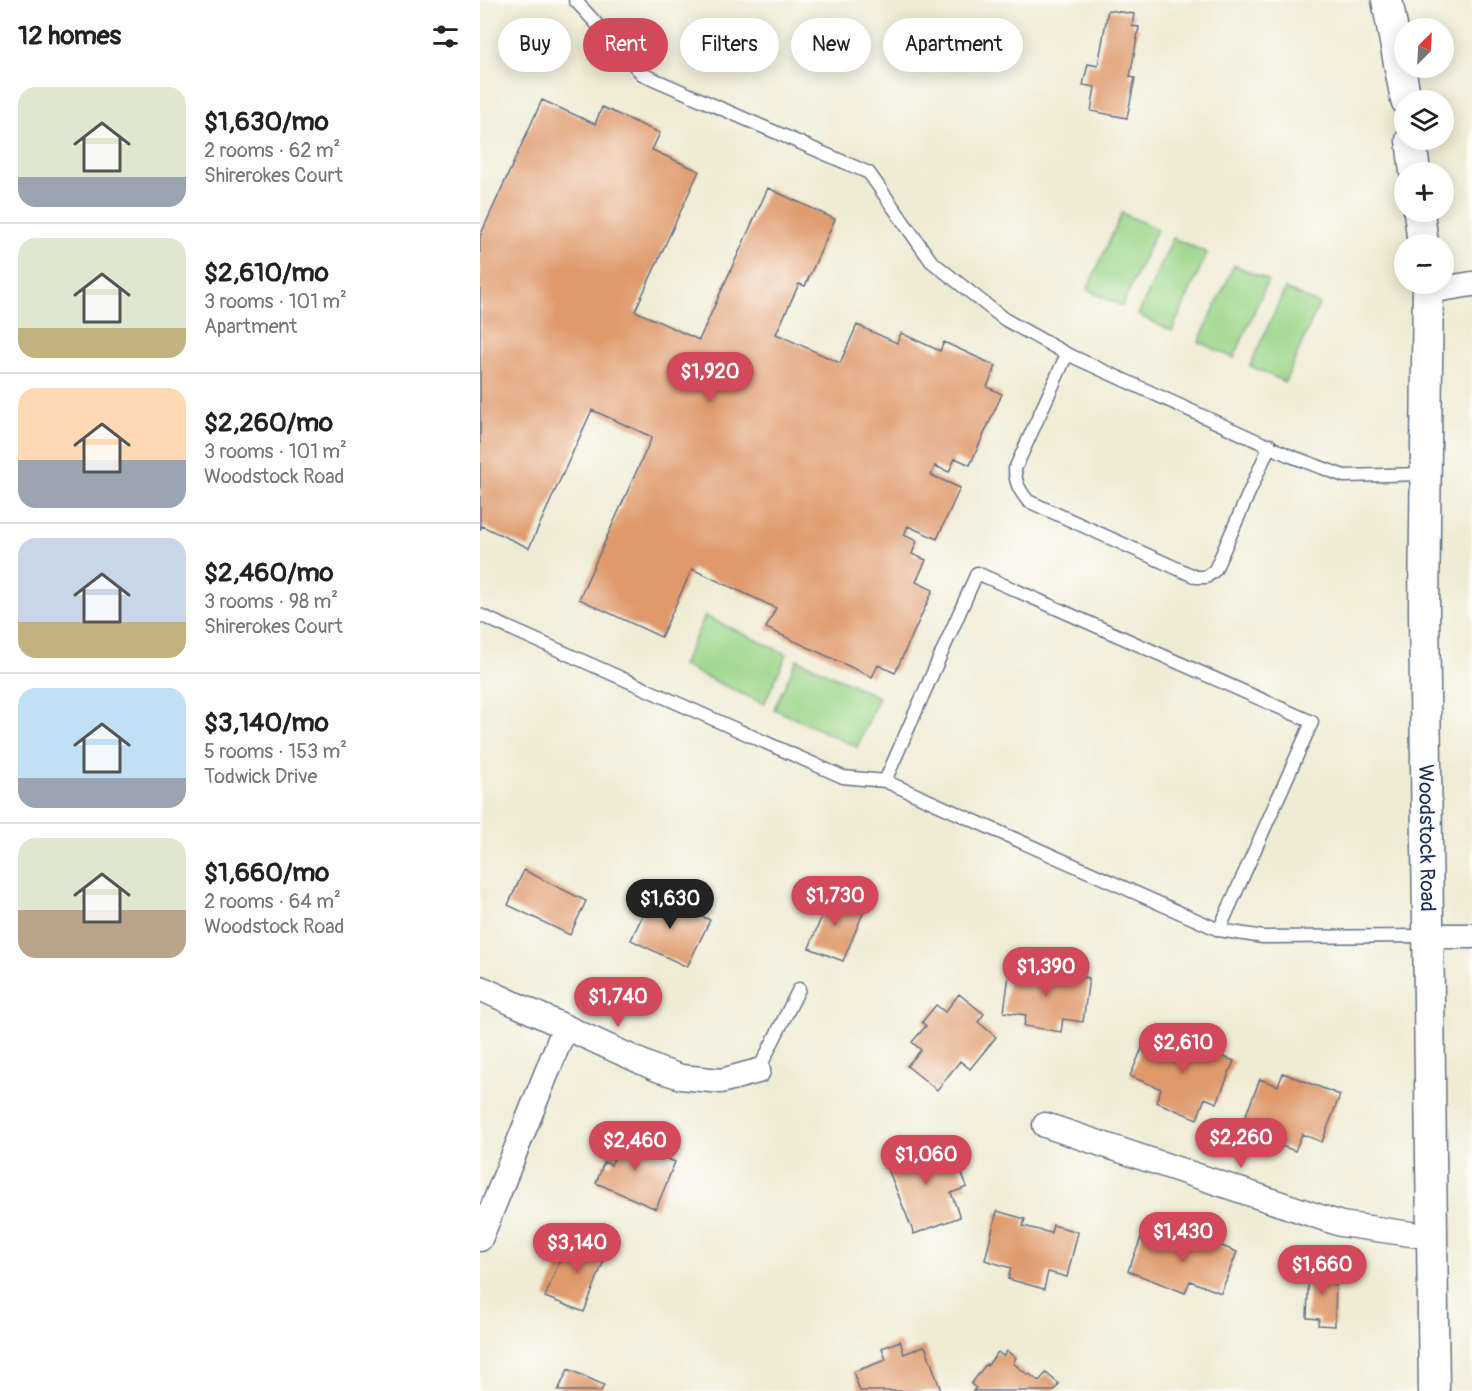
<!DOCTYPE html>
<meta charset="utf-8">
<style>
body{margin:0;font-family:Pangolin,sans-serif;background:#f2f2f2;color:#222;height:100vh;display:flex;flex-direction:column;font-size:22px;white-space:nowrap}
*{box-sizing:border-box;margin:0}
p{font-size:20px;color:#767676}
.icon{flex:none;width:33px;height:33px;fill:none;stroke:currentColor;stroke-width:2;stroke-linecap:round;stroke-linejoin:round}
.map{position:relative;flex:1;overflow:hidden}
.drawer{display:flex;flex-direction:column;background:#fff;width:480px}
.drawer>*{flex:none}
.guide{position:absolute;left:18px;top:18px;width:570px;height:54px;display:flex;gap:12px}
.needle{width:39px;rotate:24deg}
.controls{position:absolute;left:914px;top:18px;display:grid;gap:12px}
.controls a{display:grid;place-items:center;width:60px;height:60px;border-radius:50%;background:#fff;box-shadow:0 3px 15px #0003;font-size:30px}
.price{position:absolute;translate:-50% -51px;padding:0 14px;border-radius:21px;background:#d1495b;color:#fff;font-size:20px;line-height:39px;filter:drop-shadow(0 2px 3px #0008)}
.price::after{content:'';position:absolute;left:50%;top:36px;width:18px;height:14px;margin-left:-9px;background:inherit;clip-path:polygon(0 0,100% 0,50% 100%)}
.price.active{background:#222;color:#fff}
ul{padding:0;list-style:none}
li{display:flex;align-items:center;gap:18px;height:150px;padding:0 18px}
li+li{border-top:2px solid #e0e0e0}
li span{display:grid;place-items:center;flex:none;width:168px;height:120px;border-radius:18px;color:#555}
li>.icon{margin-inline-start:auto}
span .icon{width:72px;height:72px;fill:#fffc;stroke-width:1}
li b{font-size:26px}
h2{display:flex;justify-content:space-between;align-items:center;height:72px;padding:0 18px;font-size:26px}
.tag{padding:0 21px;border-radius:27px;background:#fff;box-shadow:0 3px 15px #0003;font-size:21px;line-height:54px}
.tag.active{background:#d1495b;color:#fff}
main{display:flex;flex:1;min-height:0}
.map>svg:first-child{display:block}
</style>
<main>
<section class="drawer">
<h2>12 homes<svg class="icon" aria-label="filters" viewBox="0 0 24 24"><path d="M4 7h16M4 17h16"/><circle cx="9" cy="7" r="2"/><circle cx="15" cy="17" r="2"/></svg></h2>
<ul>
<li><span style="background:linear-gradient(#dfe7d0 75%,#9aa5b1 0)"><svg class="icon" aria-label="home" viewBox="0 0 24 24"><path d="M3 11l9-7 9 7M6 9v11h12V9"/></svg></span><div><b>$1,630/mo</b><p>2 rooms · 62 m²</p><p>Shirerokes Court</p></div></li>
<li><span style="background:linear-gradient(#dfe7d0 75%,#c2b280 0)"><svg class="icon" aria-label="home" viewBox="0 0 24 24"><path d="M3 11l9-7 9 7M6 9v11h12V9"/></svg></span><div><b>$2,610/mo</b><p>3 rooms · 101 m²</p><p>Apartment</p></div></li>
<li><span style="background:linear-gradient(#ffd9b3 60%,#9aa5b1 0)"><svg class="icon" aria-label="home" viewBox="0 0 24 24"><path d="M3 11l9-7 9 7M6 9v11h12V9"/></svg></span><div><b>$2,260/mo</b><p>3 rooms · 101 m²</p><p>Woodstock Road</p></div></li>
<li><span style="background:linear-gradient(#c9d6e8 70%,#c2b280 0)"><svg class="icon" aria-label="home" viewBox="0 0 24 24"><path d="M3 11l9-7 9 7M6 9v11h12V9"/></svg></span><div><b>$2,460/mo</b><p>3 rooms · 98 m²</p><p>Shirerokes Court</p></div></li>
<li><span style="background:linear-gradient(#bfe0f5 75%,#9aa5b1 0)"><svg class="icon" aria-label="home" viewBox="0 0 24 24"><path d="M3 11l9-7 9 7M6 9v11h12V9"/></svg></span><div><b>$3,140/mo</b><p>5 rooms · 153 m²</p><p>Todwick Drive</p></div></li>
<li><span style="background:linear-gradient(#dfe7d0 60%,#b9a48a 0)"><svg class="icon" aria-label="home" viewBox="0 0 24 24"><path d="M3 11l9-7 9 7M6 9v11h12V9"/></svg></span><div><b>$1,660/mo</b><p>2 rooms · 64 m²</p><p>Woodstock Road</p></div></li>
</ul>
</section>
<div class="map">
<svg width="992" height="1391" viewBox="0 0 992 1391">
<rect width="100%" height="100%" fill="#fdfcf7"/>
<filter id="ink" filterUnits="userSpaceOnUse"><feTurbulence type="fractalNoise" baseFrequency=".0167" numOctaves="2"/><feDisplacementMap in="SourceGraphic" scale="12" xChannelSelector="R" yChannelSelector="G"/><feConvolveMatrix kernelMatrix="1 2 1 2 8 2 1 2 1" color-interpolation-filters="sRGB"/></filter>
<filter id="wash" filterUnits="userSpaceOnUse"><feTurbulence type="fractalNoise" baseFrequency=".008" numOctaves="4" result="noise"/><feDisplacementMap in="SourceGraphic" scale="24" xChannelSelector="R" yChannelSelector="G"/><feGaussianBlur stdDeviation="1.35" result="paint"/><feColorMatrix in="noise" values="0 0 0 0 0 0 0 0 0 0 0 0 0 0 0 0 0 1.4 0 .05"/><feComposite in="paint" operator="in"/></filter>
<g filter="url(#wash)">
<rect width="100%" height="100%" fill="#efecd4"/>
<path fill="#9bd689" stroke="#5b8274" stroke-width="1.5" d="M642,213L677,229L642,306L607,290Z
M693,238L727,253L692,331L658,315Z
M754,265L788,280L754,358L719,342Z
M805,289L839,304L805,382L770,366Z
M225,616L307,654L284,704L202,666Z
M317,659L399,697L377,747L294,709Z"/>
<g id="blocks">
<path fill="#df996a" d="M628,10L654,14L652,26L659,27L650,77L655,78L647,118L611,111L615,87L603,85L608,64L618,66Z
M62,100L115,124L122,107L180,133L172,150L219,171L155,311L219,340L288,188L355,219L325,286L319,284L296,334L360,363L377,325L417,343L421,333L460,351L464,342L516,366L507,387L522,394L490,465L475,458L469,472L455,466L451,475L480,488L457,539L428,526L424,535L437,541L432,554L446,560L436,582L453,590L415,673L398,665L392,677L286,628L296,608L212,569L181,637L99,599L172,437L112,410L49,548L2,526L0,530V236Z
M44,870L106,901L90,935L28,905Z
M173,893L230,920L207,967L151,940Z
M343,893L384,911L363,961L329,948L343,913L333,907Z
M530,967L609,978L603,1022L583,1019L581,1032L544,1026L546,1015L524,1012Z
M479,994L504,1014L498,1022L516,1037L490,1069L480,1061L457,1090L427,1066L441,1050L432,1042L446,1026L442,1022L456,1005L465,1012Z
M691,1036L754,1061L737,1103L725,1098L717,1119L676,1102L681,1089L650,1076L666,1039L687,1047Z
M803,1073L860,1095L842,1142L822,1134L815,1151L760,1130L780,1079L798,1086Z
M136,1133L163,1144L161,1148L195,1162L176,1209L116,1183L124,1162L131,1165L134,1159L126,1156Z
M452,1141L463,1167L477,1161L487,1187L471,1193L480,1217L434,1234L404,1159Z
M517,1211L545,1219L543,1226L571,1233L573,1225L598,1232L587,1277L568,1272L564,1289L528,1279L531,1268L505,1260Z
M663,1233L692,1245L695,1237L716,1245L719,1237L757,1252L741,1293L710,1281L705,1293L648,1271Z
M90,1235L128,1250L104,1312L65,1297Z
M829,1268L856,1270L855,1326L838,1325L839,1319L827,1318Z
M420,1341L424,1354L444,1346L446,1348L461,1391H380L373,1372L406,1360L402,1348Z
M527,1351L536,1358L533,1363L548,1375L549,1374L559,1381L566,1373L579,1384L574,1391H493L496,1388L491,1384L506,1364L507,1366L518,1352L523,1356Z
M88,1369L124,1385L121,1391H78Z"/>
</g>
</g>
<g filter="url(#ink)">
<use href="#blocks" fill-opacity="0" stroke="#657187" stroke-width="1.5"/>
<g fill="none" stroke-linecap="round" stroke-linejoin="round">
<g stroke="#657187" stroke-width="15">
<path id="service" d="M95,0L162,74L389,173L451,261L524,319L587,354L808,455L864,476L945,474
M587,354L535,469C535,483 540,491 548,501L716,577H726L735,570L790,445
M0,615L363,777L405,781
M739,930L832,722L497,573L405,781L739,930L783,937L948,936
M278,1071L319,989"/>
</g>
<g stroke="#657187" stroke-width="27">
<path id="minor" d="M949,291L992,284
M948,936H992
M0,988L177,1069L201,1077L241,1081L278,1071
M565,1125L861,1224L952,1237
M0,1239L85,1027"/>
</g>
<g stroke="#657187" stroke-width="33">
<g id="tertiary">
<path d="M907,0L926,100"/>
<path d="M931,140L935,172"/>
<path d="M939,212L943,244"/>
<path id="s1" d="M948,284L944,609L954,1391"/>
</g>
</g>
<use href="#service" stroke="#fff" stroke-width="12"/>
<use href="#minor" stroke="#fff" stroke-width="24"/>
<use href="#tertiary" stroke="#fff" stroke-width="30"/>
</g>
</g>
<g text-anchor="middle" stroke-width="4.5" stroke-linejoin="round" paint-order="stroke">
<g font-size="21" fill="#1b2f5e" stroke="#fdfcf7">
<text dy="7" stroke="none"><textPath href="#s1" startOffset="554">Woodstock Road</textPath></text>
</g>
</g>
</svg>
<div class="controls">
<a><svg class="needle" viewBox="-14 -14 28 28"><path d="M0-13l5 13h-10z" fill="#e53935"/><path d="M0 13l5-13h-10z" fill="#767676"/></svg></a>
<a><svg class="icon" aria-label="layers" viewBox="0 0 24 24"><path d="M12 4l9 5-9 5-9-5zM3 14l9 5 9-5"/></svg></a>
<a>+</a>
<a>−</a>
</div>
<b class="price" style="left:230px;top:403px">$1,920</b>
<b class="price" style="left:355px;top:927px">$1,730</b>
<b class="price active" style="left:190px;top:930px">$1,630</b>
<b class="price" style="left:566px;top:998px">$1,390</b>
<b class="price" style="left:138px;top:1028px">$1,740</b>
<b class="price" style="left:703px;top:1074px">$2,610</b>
<b class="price" style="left:761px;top:1169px">$2,260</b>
<b class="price" style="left:155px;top:1172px">$2,460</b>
<b class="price" style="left:446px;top:1186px">$1,060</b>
<b class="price" style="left:703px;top:1263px">$1,430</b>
<b class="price" style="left:97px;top:1274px">$3,140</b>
<b class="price" style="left:842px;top:1296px">$1,660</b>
<div class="guide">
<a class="tag">Buy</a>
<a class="tag active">Rent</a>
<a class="tag">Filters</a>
<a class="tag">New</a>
<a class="tag">Apartment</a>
</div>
</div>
</main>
